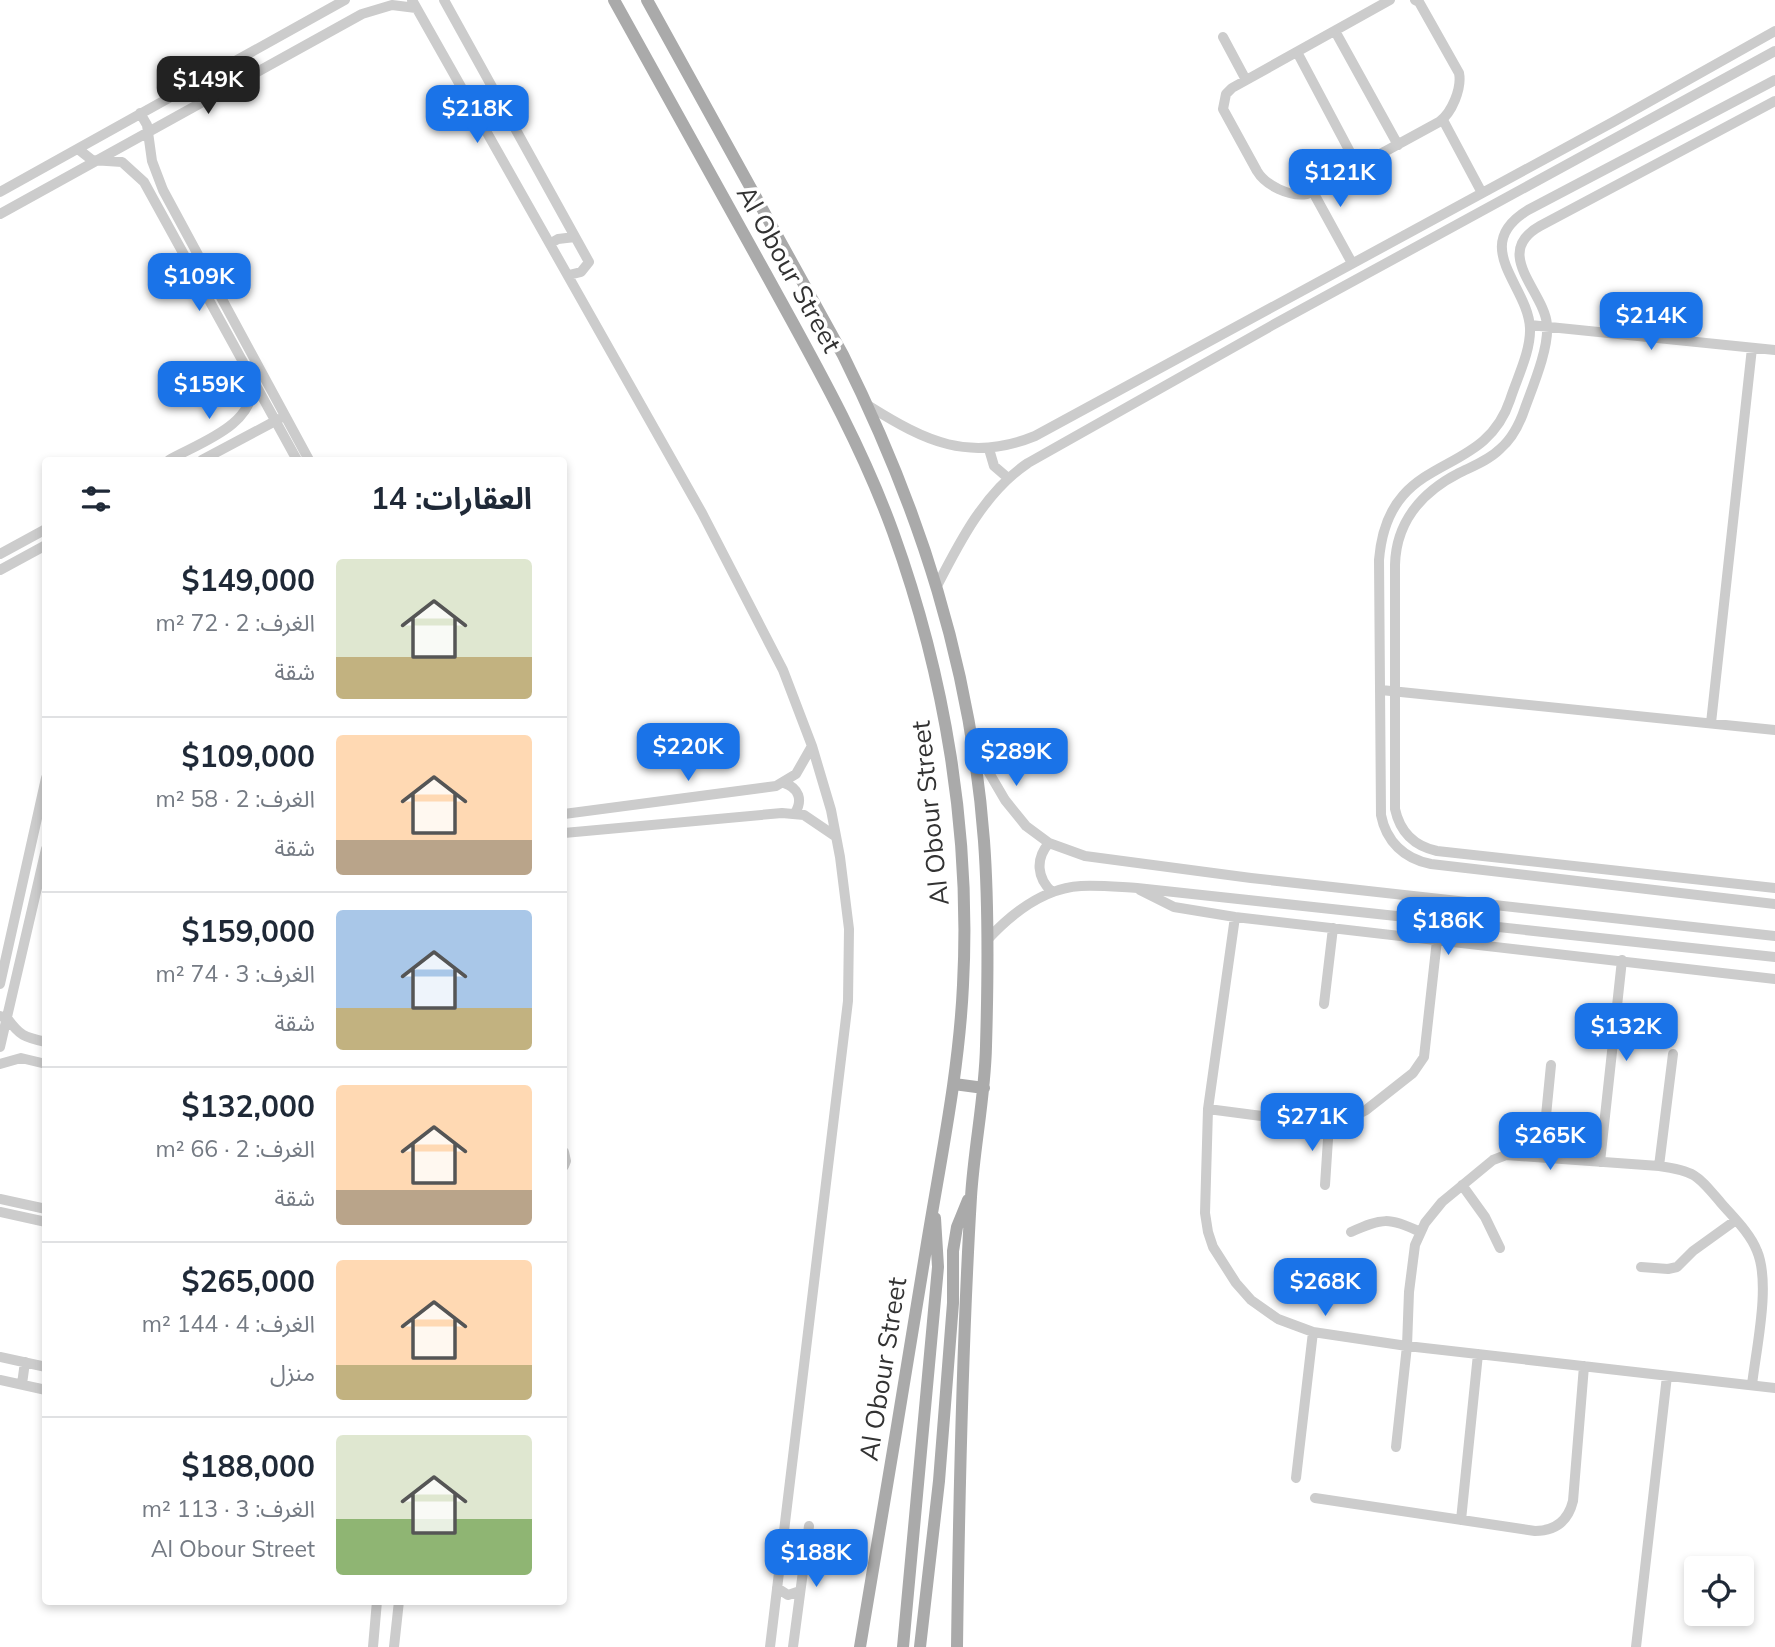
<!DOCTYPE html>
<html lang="ar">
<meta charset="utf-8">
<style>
body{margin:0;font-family:Mulish,"Noto Sans Arabic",sans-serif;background:#f2f2f3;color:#1f2937;direction:rtl;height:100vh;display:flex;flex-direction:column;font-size:26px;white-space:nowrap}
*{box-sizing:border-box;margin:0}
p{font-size:23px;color:#747a83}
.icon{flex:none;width:38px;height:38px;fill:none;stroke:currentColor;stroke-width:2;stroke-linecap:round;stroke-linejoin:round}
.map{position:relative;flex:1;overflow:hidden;direction:ltr}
.side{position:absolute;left:42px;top:457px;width:525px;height:1148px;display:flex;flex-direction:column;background:#fff;border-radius:7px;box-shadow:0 4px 10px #0003;direction:rtl}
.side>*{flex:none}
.controls{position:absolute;left:1684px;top:1556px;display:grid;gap:14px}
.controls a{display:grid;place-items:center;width:70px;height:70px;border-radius:7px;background:#fff;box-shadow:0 4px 10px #0003;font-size:35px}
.price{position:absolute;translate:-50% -60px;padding:0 16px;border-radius:14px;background:#1a73e8;color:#fff;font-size:23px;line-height:46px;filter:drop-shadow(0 2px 4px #0008)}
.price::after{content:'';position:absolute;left:50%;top:42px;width:21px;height:16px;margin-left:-10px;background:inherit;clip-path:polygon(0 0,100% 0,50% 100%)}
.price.current{background:#222;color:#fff}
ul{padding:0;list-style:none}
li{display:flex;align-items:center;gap:21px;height:175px;padding:0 35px}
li+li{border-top:2px solid #e0e1e3}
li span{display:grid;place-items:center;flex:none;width:196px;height:140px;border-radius:7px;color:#555}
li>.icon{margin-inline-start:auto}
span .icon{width:84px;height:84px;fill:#fffc;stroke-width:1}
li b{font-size:30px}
h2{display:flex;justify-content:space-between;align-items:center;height:84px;padding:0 35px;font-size:30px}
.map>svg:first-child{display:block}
</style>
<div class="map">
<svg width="1775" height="1647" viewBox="0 0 1775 1647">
<rect width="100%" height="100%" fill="#fff"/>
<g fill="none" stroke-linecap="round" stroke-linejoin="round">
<path stroke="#ccc" stroke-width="10" d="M412,0L702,513L783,670L812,746L831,810L840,857L849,929L848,1001L770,1647
M444,0L589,262L581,272L569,275
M1390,0L1232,88L1226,94L1223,109L1257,171C1266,186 1290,197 1307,194L1439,122C1452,113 1462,88 1459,73L1419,2L1415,0
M1335,31L1398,145
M1223,37L1246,80
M1297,52L1358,167
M1775,80L1528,210C1469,246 1528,285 1530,328C1531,351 1517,378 1510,400C1483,482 1388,449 1379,560L1381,815C1386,841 1404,859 1431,864L1775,904
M1775,101L1540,226C1491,253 1545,292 1547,325C1549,348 1533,386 1525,408C1520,423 1513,438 1500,449C1489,460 1473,466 1459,473C1422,492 1396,522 1395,565V809C1400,832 1414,846 1437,851L1775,888
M140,113L147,125L152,161L163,190L309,460
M1443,120L1482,193
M78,149L92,160L122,162L144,182L297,460
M0,192L345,0
M1313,192L1352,263
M0,214L362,14L392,5L416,8
M551,243L558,239L575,237
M1530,325L1775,350
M869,406C925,441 969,463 1035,436L1613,122L1775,31
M989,449L994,466L1008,478
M169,460C199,443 256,425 252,383
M202,460L279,419
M0,554L46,529
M0,570L46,545
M937,586C960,541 985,492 1028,463L1271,326L1775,51
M1381,690L1775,730
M1711,723L1752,348
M974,747L1005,800L1026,826L1049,843L1085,856L1251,878L1775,936
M784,783C799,788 803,800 795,813
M564,814L776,786L796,774L812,746
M564,833L782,813L804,815L835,836
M1049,843C1035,859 1037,878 1052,892
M1140,890L1174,907L1235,917L1775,979
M1235,917L1208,1109L1205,1213L1208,1232L1213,1247L1236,1283L1251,1300L1278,1319L1313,1332L1407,1346L1775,1388
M987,940C1012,913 1043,888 1081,886C1099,885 1118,887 1137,888L1775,957
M0,984L46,778
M1324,1004L1333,928
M0,1016L7,1018C20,1036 24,1037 46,1042
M0,1047L46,849
M0,1064L21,1058L46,1064
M1208,1109L1323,1124L1347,1120L1366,1110L1413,1073L1424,1057L1437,940
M564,1152L566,1161L564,1166
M1542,1156L1551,1065
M1600,1162L1622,960
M1659,1166L1673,1054
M1325,1185L1329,1124
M1462,1185L1485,1217L1500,1248
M0,1199L46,1209
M0,1212L46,1222
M1351,1232C1382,1218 1389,1217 1420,1232
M1641,1267L1668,1269L1677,1267L1693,1251L1736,1220
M0,1357L46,1367
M0,1380L46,1390
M22,1384L25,1362
M1396,1447L1407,1346L1409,1292L1415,1245L1425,1223L1442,1202L1493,1160L1506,1155L1659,1166C1696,1171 1698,1176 1721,1203C1734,1218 1750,1233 1757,1251C1771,1284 1756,1349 1752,1385
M1296,1478L1313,1332
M1315,1498L1535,1531C1555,1531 1568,1521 1573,1501L1584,1366
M1461,1520L1478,1354
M777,1588L788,1595L800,1591
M373,1647L377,1601
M394,1647L399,1601
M793,1647L809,1526
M1636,1647L1667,1376"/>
<path stroke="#aaa" stroke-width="12" d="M614,0C665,91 715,183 766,274C812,358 860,441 893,532C945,676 971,832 963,985C959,1072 941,1157 927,1243C905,1378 883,1512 860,1647
M647,0L843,355C920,510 971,667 984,841C989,909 988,978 986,1046C985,1097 974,1147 971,1197C962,1347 959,1497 957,1647
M954,1084L984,1088
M903,1647L938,1267L935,1218
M920,1647L939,1481L953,1303V1251L957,1227L968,1200"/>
</g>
<g text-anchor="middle" stroke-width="7" stroke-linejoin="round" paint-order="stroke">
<g font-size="26" fill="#323232" stroke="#fff">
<text transform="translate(789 269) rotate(61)" y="9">Al Obour Street</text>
<text transform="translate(930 813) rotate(-96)" y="9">Al Obour Street</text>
<text transform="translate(883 1369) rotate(-81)" y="9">Al Obour Street</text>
</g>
</g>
</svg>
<div class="controls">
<a><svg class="icon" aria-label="locate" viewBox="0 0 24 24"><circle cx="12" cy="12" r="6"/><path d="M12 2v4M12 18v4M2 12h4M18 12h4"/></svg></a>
</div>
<b class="price current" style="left:208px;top:116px">$149K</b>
<b class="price" style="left:477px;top:145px">$218K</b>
<b class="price" style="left:1340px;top:209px">$121K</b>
<b class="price" style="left:199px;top:313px">$109K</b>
<b class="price" style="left:1651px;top:352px">$214K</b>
<b class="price" style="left:209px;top:421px">$159K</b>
<b class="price" style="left:688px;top:783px">$220K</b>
<b class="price" style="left:1016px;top:788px">$289K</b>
<b class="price" style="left:1448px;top:957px">$186K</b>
<b class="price" style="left:1626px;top:1063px">$132K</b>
<b class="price" style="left:1312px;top:1153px">$271K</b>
<b class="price" style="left:1550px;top:1172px">$265K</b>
<b class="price" style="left:1325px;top:1318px">$268K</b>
<b class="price" style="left:816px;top:1589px">$188K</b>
<section class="side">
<h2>العقارات: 14<svg class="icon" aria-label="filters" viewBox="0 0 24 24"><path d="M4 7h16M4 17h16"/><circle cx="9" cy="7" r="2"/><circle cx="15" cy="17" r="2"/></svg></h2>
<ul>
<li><span style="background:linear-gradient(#dfe7d0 70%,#c2b280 0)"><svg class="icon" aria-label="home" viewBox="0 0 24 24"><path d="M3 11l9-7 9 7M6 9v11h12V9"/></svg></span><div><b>$149,000</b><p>الغرف: 2 · 72 m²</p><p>شقة</p></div></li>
<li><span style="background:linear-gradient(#ffd9b3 75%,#b9a48a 0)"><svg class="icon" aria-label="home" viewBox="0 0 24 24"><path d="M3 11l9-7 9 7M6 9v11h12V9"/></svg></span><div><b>$109,000</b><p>الغرف: 2 · 58 m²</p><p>شقة</p></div></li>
<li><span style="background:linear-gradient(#a9c7e8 70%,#c2b280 0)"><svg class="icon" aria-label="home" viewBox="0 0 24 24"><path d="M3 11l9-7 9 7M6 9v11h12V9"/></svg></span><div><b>$159,000</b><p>الغرف: 3 · 74 m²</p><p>شقة</p></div></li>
<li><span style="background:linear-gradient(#ffd9b3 75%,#b9a48a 0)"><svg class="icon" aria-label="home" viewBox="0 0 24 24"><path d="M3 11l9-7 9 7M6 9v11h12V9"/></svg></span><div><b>$132,000</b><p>الغرف: 2 · 66 m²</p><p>شقة</p></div></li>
<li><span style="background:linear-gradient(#ffd9b3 75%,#c2b280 0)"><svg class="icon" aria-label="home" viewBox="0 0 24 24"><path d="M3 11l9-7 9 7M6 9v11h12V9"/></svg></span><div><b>$265,000</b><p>الغرف: 4 · 144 m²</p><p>منزل</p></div></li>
<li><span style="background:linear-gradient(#dfe7d0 60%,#8fb573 0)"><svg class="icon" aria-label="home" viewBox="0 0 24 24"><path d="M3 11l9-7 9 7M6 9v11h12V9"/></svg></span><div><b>$188,000</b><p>الغرف: 3 · 113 m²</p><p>Al Obour Street</p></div></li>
</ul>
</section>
</div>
